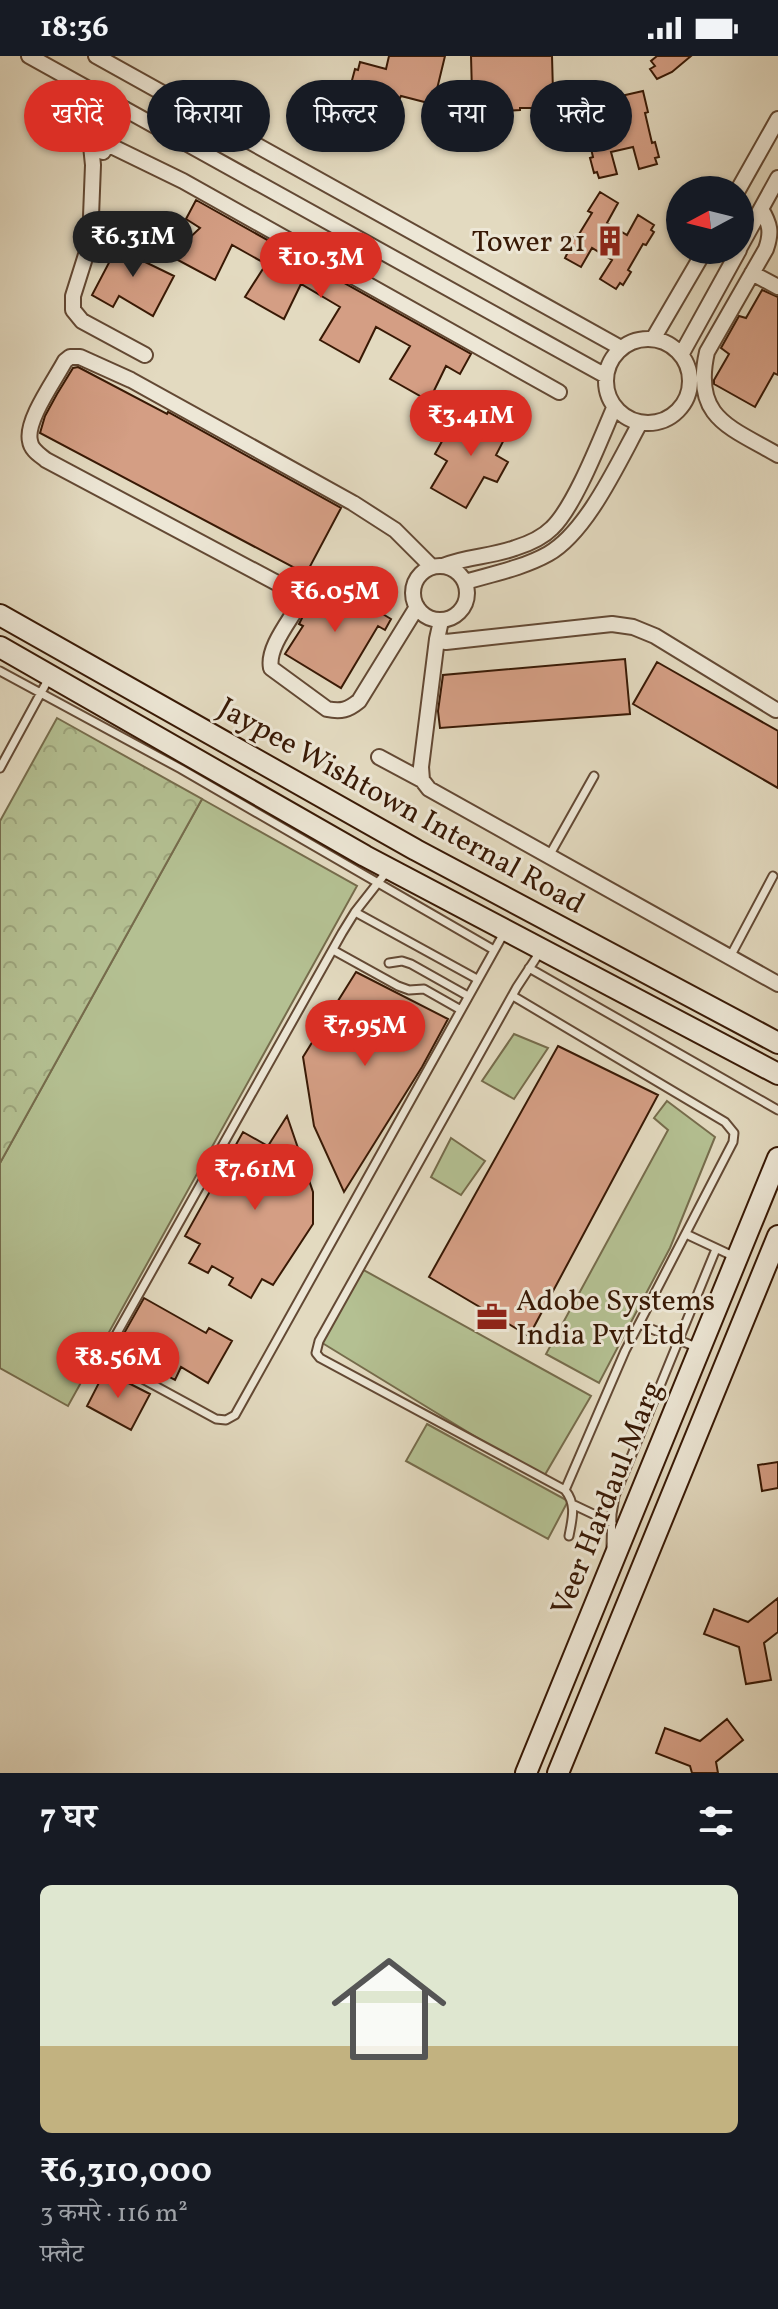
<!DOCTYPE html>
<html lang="hi">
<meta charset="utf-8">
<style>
body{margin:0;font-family:Vollkorn,"Noto Serif Devanagari",serif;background:#242831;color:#f1f3f6;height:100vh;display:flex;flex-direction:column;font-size:30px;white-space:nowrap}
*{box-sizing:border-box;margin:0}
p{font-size:26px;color:#9ea1a6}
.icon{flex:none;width:44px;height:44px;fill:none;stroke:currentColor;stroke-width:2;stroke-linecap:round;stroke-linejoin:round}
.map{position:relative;height:1717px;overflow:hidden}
.drawer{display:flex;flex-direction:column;background:#171b24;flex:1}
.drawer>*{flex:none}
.guide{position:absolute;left:24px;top:24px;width:730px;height:72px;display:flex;gap:16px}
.needle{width:52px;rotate:263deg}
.controls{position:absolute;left:666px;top:120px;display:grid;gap:16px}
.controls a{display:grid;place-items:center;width:88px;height:88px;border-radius:50%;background:#171b24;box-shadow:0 2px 6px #0004;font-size:40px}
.price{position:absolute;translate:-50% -68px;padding:0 18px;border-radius:28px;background:#d93025;color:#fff;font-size:26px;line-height:52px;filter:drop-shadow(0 2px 4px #0008)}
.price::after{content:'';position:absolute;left:50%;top:48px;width:24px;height:18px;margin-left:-12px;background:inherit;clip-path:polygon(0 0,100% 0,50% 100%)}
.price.current{background:#222;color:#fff}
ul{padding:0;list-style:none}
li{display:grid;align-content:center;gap:16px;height:424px;padding:0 40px}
li span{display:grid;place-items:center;height:248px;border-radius:12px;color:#555}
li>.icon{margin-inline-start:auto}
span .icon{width:144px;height:144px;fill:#fffc;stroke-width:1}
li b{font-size:34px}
h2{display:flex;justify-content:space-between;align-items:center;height:96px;padding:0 40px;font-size:34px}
.pill{padding:0 28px;border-radius:36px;background:#171b24;box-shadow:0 2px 6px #0004;font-size:28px;line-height:72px}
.pill.current{background:#d93025;color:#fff}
.status{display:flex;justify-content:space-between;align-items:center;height:56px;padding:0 40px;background:#171b24;direction:ltr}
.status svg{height:22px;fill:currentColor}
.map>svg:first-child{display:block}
</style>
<div class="status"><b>18:36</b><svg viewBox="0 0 49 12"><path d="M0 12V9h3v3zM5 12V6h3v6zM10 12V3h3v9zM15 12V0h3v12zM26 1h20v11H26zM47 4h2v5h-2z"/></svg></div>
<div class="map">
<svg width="778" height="1717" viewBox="0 0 778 1717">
<defs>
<pattern id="forest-crowns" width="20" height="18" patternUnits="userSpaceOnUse" patternTransform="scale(2)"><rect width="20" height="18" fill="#b4c092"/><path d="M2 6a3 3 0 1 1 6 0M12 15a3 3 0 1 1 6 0" fill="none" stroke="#9ca47c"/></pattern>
</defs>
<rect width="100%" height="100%" fill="#e3dac0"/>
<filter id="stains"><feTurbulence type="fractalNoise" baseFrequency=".0025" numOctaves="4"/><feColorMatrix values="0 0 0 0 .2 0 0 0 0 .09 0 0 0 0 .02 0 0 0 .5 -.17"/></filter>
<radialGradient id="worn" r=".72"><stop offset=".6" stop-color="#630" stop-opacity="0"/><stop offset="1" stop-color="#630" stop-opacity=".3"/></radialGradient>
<path fill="#b4c092" stroke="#766c4c" stroke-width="2" d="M202,743L357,830L68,1350L0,1312V1107Z
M514,978L548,992L514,1043L482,1025Z
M667,1045L715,1081L670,1192L599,1327L546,1298L668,1074L654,1062Z
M451,1082L485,1105L461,1139L431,1121Z
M360,1212L591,1340L543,1422L319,1285Z
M427,1368L568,1445L548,1483L406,1405Z"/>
<path fill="url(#forest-crowns)" stroke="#766c4c" stroke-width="2" d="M57,662L202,743L0,1107V765Z"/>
<path fill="#d49e84" stroke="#381905" stroke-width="2" d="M389,0H445L437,33L440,34L436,49L401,40L400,42L392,40L351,28L355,13L358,14L360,6L386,13Z
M471,0H552L553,36L556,37V52H520V54L505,55V53H469V37H472Z
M657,0H691L672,16L657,23L650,13L655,10L651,5Z
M643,35L648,56L645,57L652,87L655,86L659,101L655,102L657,108L639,113L633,91L611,96L617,118L599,122L597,116L594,117L590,102L593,101L586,71L583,72L579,58L582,57L581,50L599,46L604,68L627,62L621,40Z
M600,136L618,147L607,167L627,179L638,159L654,169L651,174L654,176L646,189L643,188L628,214L631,216L623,229L620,227L616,233L600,223L612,204L592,192L581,211L565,202L568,196L565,195L573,181L576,183L592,157L588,155Z
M196,144L471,298L460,318L446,310L429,345L390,323L410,290L376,271L359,306L320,284L340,251L301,228L284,263L245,241L266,208L250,199L232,189L215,224L176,203L182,189L200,172L186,163Z
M123,180L145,192L139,203L174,220L153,260L119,240L113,251L92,239Z
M762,234L778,241V319L774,317L755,351L714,328V324L729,298L721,292L739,260L746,262Z
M78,311L167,358L168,356L341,452L306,518L40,377L45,360L57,338L73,312Z
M476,352L510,372L496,399L508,406L497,426L484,421L466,452L431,432L447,405L435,398L446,378L459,383Z
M328,525L391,563L385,574L378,570L341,632L285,598L303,570L299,568L308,550L312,543L316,545Z
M625,603L630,658L440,672L438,655L443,619Z
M657,606L778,675V732L633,648Z
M356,916L448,963L422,1011L344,1136L314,1070L303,1001Z
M558,990L658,1039L529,1280L429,1221Z
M287,1060L313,1136V1168L273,1229L262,1223L251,1242L229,1229L233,1222L212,1210L208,1217L189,1207L200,1188L185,1180L243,1076L268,1090Z
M144,1242L206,1277L209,1272L232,1285L208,1327L181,1311L175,1324L117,1294L118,1288Z
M105,1315L150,1338L131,1374L87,1350Z
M778,1406V1432L762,1435L758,1409Z
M778,1542V1576L764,1587L771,1624L746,1628L739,1591L704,1578L714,1553L748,1566Z
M727,1663L743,1684L716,1706L718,1717H692L690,1710L656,1697L665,1672L700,1685Z"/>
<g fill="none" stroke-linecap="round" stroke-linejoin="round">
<g stroke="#634934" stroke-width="11">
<path id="lane" d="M0,615L181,713L494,894
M0,712L49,622
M549,800L594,720
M388,814L355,856L342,877L112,1286L110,1301L115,1308L216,1363L226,1364L235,1359L504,877
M355,856L477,923
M333,894L398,930L409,934L424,933L461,954
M540,896L517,931L319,1285L316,1297L320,1302L565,1434C577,1449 572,1463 569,1480
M730,901L773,820
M389,907L402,905L411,908L468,940
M529,912L778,1054
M513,940L725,1066L734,1077L733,1086L625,1295L565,1434
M686,1178L735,1201
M639,1268L696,1291
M574,1449L612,1467
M611,1490L612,1458L615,1440L716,1193"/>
</g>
<g stroke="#634934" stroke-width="18">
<path id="street" d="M29,0L606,320
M96,0L621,292
M101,40L94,61L90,80L93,109L90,186L73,240V254L82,265L145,299
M109,89L183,125L559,336
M103,96L125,53
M738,134L778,63
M761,153C770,168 772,176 766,193L707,296C692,362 730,371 778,399
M740,191L778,122
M752,217L778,231
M606 325a42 42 0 1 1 84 0a42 42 0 1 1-84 0Z
M653,283L705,194
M681,299L739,194
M443,510C466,500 491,501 515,492C528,488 542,482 552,472C575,450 601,382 614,352
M413 537a27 27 0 1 1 54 0a27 27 0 1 1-54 0Z
M465,526C492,518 523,512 548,498C587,476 618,407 640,367
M417,551L359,645C348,654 341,656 327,653L271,612C267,593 288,567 298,550V544L292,535L46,404C40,399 31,394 30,385C25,365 55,324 65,305L70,301H80L131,324L353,447L395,474L432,511
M441,565L437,583L446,586L612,568L633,571L655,580L776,654
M437,583L421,711L422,724L429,733L778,928
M379,701L422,724"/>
</g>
<g stroke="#381905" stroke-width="24">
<path id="secondary" d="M0,559L416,794L778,987
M0,591L365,800L778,1018
M526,1717L778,1102
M558,1717L778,1180"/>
</g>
<use href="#lane" stroke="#ede7d6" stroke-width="7"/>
<use href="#street" stroke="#ede7d6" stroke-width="14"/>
<use href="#secondary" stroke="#ede7d6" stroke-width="20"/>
</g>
<defs>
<g id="building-bare" transform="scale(2.4)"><path d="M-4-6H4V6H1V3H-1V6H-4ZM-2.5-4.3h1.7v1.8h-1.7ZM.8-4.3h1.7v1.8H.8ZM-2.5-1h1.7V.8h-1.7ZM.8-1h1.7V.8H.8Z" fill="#8f2418" stroke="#ede7d6" stroke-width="2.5" paint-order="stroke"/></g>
<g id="office-bare" transform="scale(2.4)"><path d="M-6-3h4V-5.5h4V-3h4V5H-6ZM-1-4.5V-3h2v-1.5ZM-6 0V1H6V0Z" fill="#8f2418" stroke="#ede7d6" stroke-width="2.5" paint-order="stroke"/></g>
</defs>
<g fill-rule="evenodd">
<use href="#building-bare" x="610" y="185"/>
<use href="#office-bare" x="492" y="1261"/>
</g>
<g text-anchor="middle" stroke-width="6" stroke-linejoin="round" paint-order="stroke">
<g font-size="30" fill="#381905" stroke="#ede7d6" text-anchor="end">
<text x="586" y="195">Tower 21</text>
<text x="516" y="1254" text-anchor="start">Adobe Systems<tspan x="516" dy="34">India Pvt Ltd</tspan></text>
</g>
<g font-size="30" fill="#381905" stroke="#ede7d6">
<text transform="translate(402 749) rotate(29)" y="10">Jaypee Wishtown Internal Road</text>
<text transform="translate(606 1442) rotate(-68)" y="10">Veer Hardaul Marg</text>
</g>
</g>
<rect width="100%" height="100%" filter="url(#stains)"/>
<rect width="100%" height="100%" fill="url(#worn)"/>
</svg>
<div class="controls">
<a><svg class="needle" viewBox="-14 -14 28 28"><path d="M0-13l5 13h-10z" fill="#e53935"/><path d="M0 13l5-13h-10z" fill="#9ea1a6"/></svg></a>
</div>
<b class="price current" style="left:133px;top:223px">₹6.31M</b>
<b class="price" style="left:321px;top:244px">₹10.3M</b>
<b class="price" style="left:471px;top:402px">₹3.41M</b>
<b class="price" style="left:335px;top:578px">₹6.05M</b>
<b class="price" style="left:365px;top:1012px">₹7.95M</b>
<b class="price" style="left:255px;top:1156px">₹7.61M</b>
<b class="price" style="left:118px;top:1344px">₹8.56M</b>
<div class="guide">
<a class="pill current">खरीदें</a>
<a class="pill">किराया</a>
<a class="pill">फ़िल्टर</a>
<a class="pill">नया</a>
<a class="pill">फ़्लैट</a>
</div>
</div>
<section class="drawer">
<h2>7 घर<svg class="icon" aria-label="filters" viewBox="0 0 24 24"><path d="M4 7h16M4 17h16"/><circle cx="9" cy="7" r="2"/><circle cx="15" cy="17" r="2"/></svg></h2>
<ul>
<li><span style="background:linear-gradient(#dfe7d0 65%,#c2b280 0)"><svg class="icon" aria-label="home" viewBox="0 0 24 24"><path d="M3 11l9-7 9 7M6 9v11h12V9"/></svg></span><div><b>₹6,310,000</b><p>3 कमरे · 116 m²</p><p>फ़्लैट</p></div></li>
</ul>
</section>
